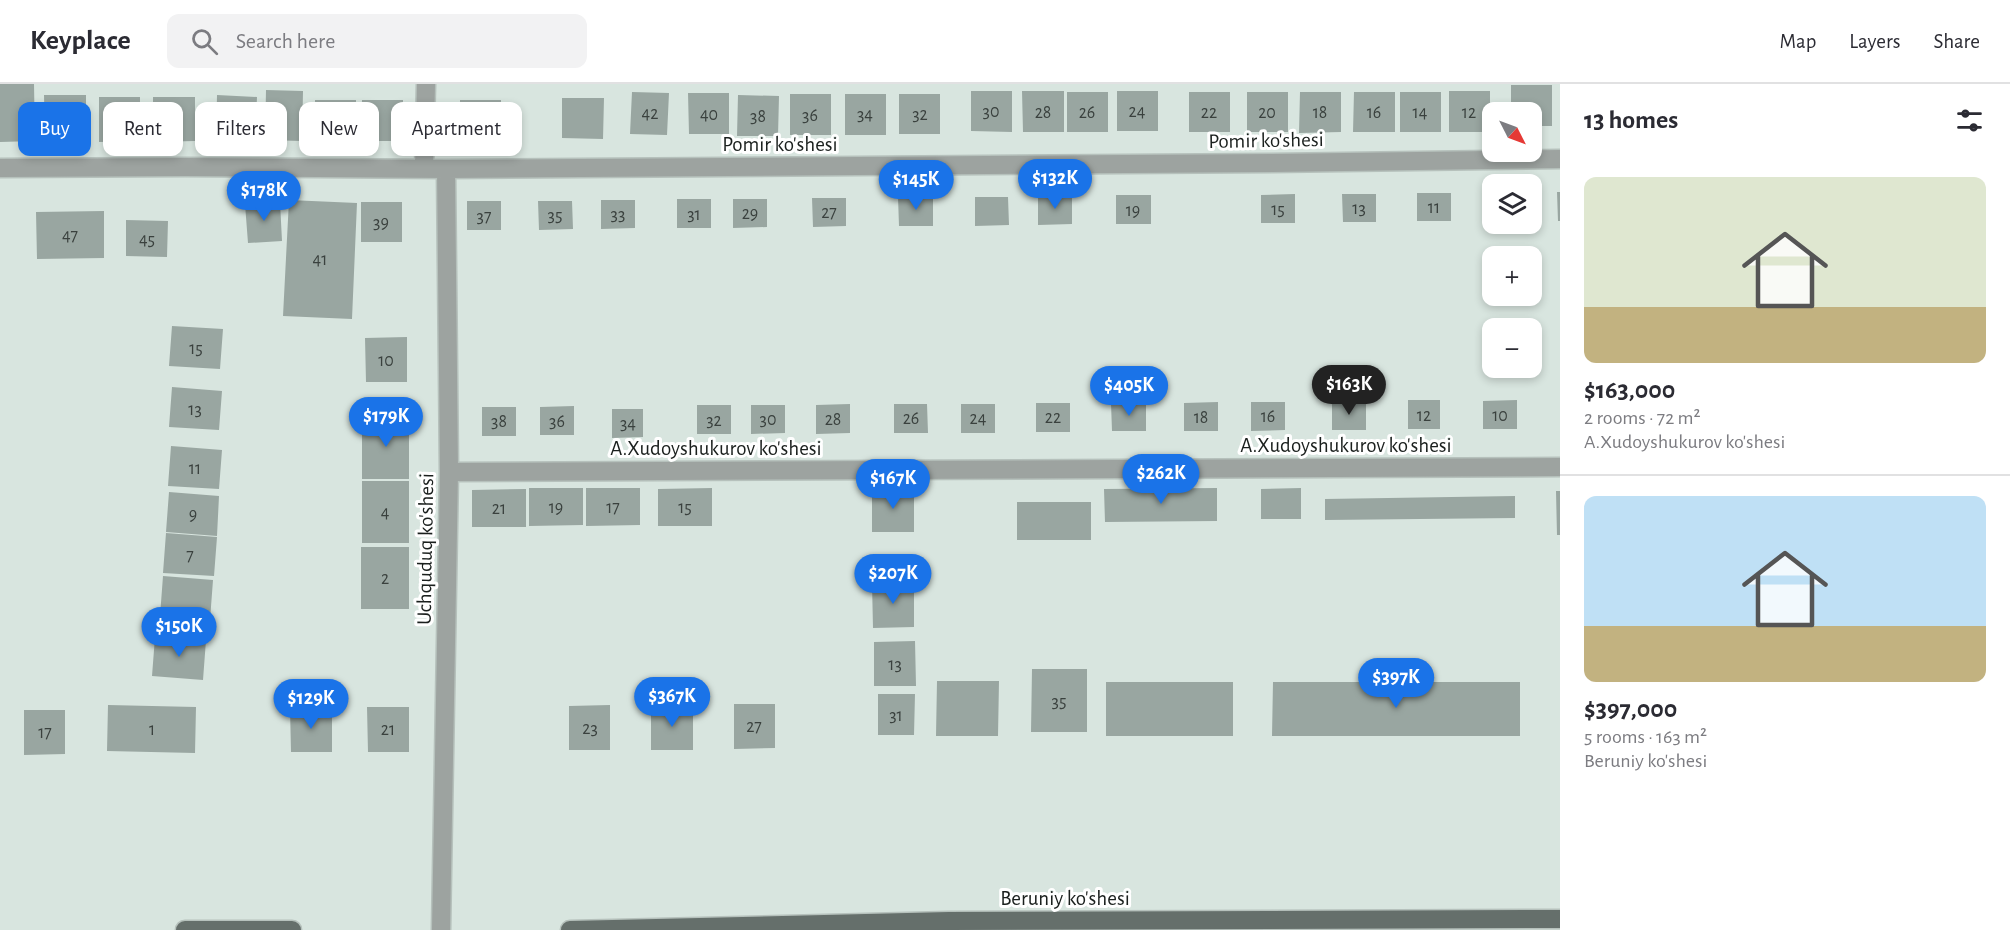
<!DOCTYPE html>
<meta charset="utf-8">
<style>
body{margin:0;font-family:"Alegreya Sans",sans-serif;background:#f2f2f3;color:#2b2b33;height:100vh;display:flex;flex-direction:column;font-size:22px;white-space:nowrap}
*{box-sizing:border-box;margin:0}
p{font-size:20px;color:#7c7c81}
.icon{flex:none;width:33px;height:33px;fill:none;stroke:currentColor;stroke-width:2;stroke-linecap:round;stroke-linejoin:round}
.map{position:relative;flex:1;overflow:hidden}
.drawer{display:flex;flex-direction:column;background:#fff;width:450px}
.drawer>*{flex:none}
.hud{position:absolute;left:18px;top:18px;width:570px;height:54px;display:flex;gap:12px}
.needle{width:39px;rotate:132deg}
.tools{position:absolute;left:1482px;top:18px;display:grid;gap:12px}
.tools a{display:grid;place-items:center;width:60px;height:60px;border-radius:12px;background:#fff;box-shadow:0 3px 9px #0003;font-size:30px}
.price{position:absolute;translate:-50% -51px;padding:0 14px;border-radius:21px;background:#1a73e8;color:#fff;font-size:20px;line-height:39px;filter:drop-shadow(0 2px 3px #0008)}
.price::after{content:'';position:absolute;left:50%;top:36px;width:18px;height:14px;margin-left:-9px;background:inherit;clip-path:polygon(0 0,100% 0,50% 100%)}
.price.current{background:#222;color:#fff}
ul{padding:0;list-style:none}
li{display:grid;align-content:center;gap:12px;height:318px;padding:0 24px}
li+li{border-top:2px solid #e1e1e2}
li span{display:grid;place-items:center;height:186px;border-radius:12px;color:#555}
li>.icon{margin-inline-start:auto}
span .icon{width:108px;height:108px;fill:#fffc;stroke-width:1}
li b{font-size:26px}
h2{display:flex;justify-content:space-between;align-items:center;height:72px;padding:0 24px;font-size:26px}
.chip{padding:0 21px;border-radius:12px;background:#fff;box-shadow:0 3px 9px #0003;font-size:21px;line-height:54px}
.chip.current{background:#1a73e8;color:#fff}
header{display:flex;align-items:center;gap:36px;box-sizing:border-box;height:84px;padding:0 30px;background:#fff;border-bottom:2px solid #e1e1e2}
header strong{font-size:28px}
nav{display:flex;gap:33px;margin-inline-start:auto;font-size:21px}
.search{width:420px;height:54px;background:#f2f2f3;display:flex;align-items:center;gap:15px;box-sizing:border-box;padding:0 21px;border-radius:12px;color:#7c7c81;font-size:22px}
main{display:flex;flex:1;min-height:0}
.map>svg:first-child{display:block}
</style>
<header>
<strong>Keyplace</strong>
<div class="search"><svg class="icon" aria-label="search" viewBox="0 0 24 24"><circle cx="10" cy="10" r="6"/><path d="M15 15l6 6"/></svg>Search here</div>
<nav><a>Map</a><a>Layers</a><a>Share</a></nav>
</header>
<main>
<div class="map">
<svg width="1560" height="846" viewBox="0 0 1560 846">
<rect width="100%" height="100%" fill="#d8e5df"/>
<path fill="#99a6a1" d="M0,0H34L35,57L0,58Z
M1511,1H1552V42H1532V28H1511Z
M266,6L303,7L302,57L265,56Z
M971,7H1012V48L971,47Z
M1022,7H1064V48H1023Z
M1117,7H1158V47H1117Z
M1449,7H1490V48H1449Z
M632,8L669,9L667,51L630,50Z
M1067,8H1108V48H1067Z
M1189,8H1230V48H1189Z
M1247,8H1288V48H1247Z
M1300,8H1341V48L1299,49Z
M1354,8H1395V48H1353Z
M1400,8H1441V48H1400Z
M688,9H729V50H689Z
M790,10H831V51H790Z
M845,10H886V51H845Z
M899,10H940V50H899Z
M44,11H86V56H45Z
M217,11L257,13L255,60L216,58Z
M738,11L779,12L778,52H737Z
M99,13H140V57L99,58Z
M153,13H195V57L153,58Z
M562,14H604L603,55L562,54Z
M315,16H356V57H315Z
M362,16H403V57H361Z
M460,16H501V57H460Z
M1488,108H1492V137H1488Z
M1557,108H1560V137H1558Z
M1417,109H1451V137H1417Z
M1295,110V139H1261V111Z
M1342,110H1376V138H1343Z
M1116,111H1151V140H1116Z
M1038,112H1072V140L1038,141Z
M898,113H933V142H899Z
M975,113H1008L1009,141L975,142Z
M812,114H846V142L813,143Z
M677,115H711V144H677Z
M733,115H767V143L733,144Z
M289,116L357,119L352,235L283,232Z
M601,116H635V144L601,145Z
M467,117H501V146H467Z
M538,117H572L573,145L539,146Z
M280,118L282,157L248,159L245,120Z
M361,118H402V158H361Z
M104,127V174L37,175L36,128Z
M126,136L168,137L167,173L126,172Z
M172,242L223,245L220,285L169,282Z
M407,253V298H366L365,254Z
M172,303L222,307L219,346L169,343Z
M1408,316H1440V345H1408Z
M1517,316V345H1483V317Z
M1366,317V346H1332V318Z
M1218,318V347H1184V319Z
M1251,318H1285V346L1251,347Z
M1036,319H1070V348H1036Z
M1111,319H1146V347H1112Z
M850,320V349L816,350V321Z
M894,320H927L928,349H894Z
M961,320H995V349H961Z
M697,321H731V350H697Z
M751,321H785V349L751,350Z
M574,322V351H540V323Z
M482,323H516V352H482Z
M612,325H643V353L612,354Z
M362,333H409V395H362Z
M171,362L222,366L219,405L168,402Z
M362,397H409V459H362Z
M914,403V448H872V404Z
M529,404H583V441L529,442Z
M586,404H640V441L586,442Z
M712,404V442H658V405Z
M1217,404V437L1105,438L1104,405Z
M1301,404V435H1261V405Z
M526,405V443H472V406Z
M1556,407H1560V451H1557Z
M169,408L219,412L217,452L166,448Z
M1515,412V434L1325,436V415Z
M1017,418H1091V456H1017Z
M166,449L217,453L214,492L163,489Z
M361,463H409V525H361Z
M163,492L213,496L210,536L160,532Z
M872,499H914V543L873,544Z
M155,553L206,556L203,596L152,592Z
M915,557L916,602H874V558Z
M1032,585H1087V648H1031Z
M937,597H999L998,652H936Z
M1106,598H1233V652H1106Z
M1273,598H1520V652H1272Z
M878,610H915L914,651H878Z
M734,620H775V664L734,665Z
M108,621L196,623L195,669L107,667Z
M610,621V666H569V622Z
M693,621V666H651V622Z
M332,623V668H291L290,624Z
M367,623H409V668H368Z
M24,626H65V670L24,671Z"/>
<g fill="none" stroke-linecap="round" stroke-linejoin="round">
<g stroke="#b6c1bc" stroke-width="21">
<path id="street" d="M0,84L185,83L446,85L1272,79L1560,75
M424,85L426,0
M449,388L1560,383
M441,846L449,388L446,85"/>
</g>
<g stroke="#b6c1bc" stroke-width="21">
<path id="primary" d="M185,846H292
M570,846L949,837L1560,835"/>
</g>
<use href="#street" stroke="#9da3a0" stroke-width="18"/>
<use href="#primary" stroke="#656f6b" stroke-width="18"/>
</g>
<g text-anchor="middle" stroke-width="6" stroke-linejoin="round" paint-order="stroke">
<g font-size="18" fill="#3a413e">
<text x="991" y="33">30</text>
<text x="1137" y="33">24</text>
<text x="1043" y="34">28</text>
<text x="1087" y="34">26</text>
<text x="1209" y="34">22</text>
<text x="1267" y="34">20</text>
<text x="1320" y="34">18</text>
<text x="1374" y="34">16</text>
<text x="1420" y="34">14</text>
<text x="1469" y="34">12</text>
<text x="650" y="35">42</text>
<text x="709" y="36">40</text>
<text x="865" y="36">34</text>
<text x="920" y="36">32</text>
<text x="810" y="37">36</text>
<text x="758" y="38">38</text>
<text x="1434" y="129">11</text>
<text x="1359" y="130">13</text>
<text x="1278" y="131">15</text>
<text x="1133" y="132">19</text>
<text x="829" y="134">27</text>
<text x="750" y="135">29</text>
<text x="618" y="136">33</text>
<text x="694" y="136">31</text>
<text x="555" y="137">35</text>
<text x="484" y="138">37</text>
<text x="381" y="144">39</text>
<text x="70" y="157">47</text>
<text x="147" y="161">45</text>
<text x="320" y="181">41</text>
<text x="196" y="270">15</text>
<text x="386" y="282">10</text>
<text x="195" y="331">13</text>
<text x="1424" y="337">12</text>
<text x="1500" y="337">10</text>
<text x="1268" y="338">16</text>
<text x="1053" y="339">22</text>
<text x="1201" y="339">18</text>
<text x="911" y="340">26</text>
<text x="978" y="340">24</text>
<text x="768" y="341">30</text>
<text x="833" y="341">28</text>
<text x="714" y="342">32</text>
<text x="499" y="343">38</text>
<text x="557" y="343">36</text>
<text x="628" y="345">34</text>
<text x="195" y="390">11</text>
<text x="556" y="429">19</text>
<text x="613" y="429">17</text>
<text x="685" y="429">15</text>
<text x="499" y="430">21</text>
<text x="385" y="434">4</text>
<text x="193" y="436">9</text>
<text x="190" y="477">7</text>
<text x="385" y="500">2</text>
<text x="895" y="586">13</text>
<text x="1059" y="623">35</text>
<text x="896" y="637">31</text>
<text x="754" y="648">27</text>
<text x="590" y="650">23</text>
<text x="152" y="651">1</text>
<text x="388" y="651">21</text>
<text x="45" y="654">17</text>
</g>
<g font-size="21" fill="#1a1f1d" stroke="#fff">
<text transform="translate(1266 56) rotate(-1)" y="7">Pomir ko'shesi</text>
<text x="780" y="67">Pomir ko'shesi</text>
<text x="1346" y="368">A.Xudoyshukurov ko'shesi</text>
<text x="716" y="371">A.Xudoyshukurov ko'shesi</text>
<text transform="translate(425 465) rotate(-89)" y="7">Uchquduq ko'shesi</text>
<text x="1065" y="821">Beruniy ko'shesi</text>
</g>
</g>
</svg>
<div class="tools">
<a><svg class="needle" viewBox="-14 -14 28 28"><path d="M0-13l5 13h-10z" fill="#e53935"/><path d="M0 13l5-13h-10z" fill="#7c7c81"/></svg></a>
<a><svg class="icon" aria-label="layers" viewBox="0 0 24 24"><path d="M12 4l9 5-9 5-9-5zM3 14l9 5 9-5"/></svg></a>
<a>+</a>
<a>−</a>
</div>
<b class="price" style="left:1055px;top:126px">$132K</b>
<b class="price" style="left:916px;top:127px">$145K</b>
<b class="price" style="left:264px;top:138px">$178K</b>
<b class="price current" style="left:1349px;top:332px">$163K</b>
<b class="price" style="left:1129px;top:333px">$405K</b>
<b class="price" style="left:386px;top:364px">$179K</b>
<b class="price" style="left:1161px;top:421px">$262K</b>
<b class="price" style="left:893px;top:426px">$167K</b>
<b class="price" style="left:893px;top:521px">$207K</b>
<b class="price" style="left:179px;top:574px">$150K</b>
<b class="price" style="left:1396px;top:625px">$397K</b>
<b class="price" style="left:672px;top:644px">$367K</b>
<b class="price" style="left:311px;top:646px">$129K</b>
<div class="hud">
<a class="chip current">Buy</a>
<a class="chip">Rent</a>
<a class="chip">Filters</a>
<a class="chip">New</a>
<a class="chip">Apartment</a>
</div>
</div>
<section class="drawer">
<h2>13 homes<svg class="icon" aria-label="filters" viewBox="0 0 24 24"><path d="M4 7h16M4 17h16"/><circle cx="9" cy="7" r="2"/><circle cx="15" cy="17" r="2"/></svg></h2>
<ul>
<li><span style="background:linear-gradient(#dfe7d0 70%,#c2b280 0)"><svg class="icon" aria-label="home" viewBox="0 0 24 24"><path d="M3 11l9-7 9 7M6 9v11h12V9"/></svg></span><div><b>$163,000</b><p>2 rooms · 72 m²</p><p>A.Xudoyshukurov ko'shesi</p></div></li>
<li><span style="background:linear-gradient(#bfe0f5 70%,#c2b280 0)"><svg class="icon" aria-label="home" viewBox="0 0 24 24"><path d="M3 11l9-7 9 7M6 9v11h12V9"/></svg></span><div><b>$397,000</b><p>5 rooms · 163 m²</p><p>Beruniy ko'shesi</p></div></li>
</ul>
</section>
</main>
